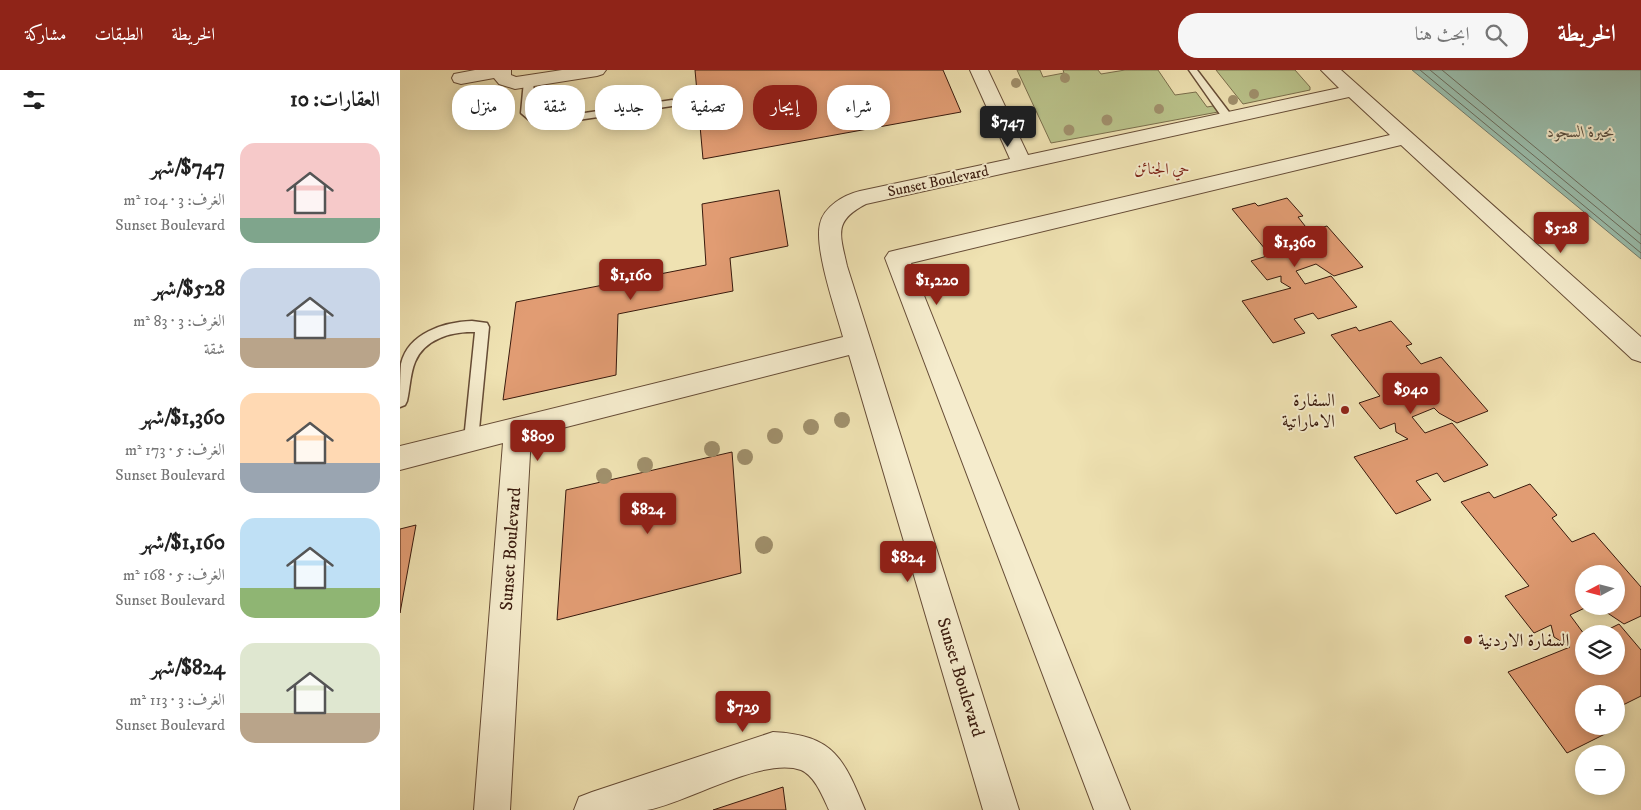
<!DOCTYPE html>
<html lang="ar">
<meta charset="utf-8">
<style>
body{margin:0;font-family:"IM FELL DW Pica",Amiri,serif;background:#f6f6f6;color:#222;direction:rtl;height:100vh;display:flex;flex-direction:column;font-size:19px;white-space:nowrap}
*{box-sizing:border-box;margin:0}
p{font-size:16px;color:#767676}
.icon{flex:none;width:28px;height:28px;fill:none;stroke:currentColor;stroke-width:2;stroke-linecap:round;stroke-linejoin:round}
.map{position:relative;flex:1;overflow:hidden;direction:ltr}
.drawer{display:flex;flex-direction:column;background:#fff;width:400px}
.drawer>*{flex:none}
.top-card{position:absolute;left:15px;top:15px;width:475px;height:45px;direction:rtl;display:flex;gap:10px}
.needle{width:32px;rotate:263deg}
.fabs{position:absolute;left:1175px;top:495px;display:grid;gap:10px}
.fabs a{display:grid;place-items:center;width:50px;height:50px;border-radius:50%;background:#fff;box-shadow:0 2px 12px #0003;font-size:25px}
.price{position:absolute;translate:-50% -42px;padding:0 11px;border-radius:5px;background:#8f2418;color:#fff;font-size:16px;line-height:32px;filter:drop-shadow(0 1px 2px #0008)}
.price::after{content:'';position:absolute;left:50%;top:30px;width:15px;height:11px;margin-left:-8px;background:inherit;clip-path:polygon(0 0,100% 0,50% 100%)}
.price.current{background:#222;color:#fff}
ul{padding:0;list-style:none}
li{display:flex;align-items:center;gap:15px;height:125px;padding:0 20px}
li span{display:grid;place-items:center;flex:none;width:140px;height:100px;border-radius:15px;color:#555}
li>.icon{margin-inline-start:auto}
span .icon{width:60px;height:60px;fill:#fffc;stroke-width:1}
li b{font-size:21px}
h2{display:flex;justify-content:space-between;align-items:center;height:60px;padding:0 20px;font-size:21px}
.tag{padding:0 18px;border-radius:20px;background:#fff;box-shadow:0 2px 12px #0003;font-size:18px;line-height:45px}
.tag.current{background:#8f2418;color:#fff}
header{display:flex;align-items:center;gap:30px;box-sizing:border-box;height:70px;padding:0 25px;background:#8f2418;color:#fff}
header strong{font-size:24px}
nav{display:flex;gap:28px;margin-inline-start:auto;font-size:18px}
.search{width:350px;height:45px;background:#f6f6f6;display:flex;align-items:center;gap:12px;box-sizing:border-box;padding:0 18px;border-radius:20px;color:#767676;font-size:19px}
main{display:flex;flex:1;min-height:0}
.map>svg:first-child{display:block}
</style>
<header>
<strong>الخريطة</strong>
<div class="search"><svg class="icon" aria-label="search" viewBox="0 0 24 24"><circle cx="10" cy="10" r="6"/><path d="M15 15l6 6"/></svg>ابحث هنا</div>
<nav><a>الخريطة</a><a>الطبقات</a><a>مشاركة</a></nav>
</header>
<main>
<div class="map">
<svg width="1241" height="740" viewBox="0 0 1241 740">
<rect width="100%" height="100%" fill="#efe2b2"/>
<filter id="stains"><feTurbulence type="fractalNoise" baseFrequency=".004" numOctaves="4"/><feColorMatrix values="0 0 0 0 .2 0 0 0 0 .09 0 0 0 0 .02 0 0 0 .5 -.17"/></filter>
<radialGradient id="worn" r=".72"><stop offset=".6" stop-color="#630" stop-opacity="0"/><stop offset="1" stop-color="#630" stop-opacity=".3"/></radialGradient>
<path fill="#bac38b" stroke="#7a6e4c" d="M617,0H640L643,7L664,3L663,0H698L701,4L725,0H758L775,25L796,22L807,37L813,36L818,42L651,73Z
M816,0H895L910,17V20L843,34Z"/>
<path fill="#9abead" stroke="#737c6d" d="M1012,0H1241V189Z"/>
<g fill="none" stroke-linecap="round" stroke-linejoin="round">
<path stroke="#6a6c5d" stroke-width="1" d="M1020,0L1241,183
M1030,0L1241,174
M1042,0L1241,165"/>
</g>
<path fill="#e19c73" stroke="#391a0d" d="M295,0H543L561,42L303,89Z
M379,120L388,176L330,188L333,221L218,244L216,305L103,330L116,232L306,195L302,134Z
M887,128L903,146L898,147L909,161L927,156L963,197L934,206L916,194L896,201L905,214L931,206L957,237L918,249L913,243L894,249L905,263L873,273L842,231L891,218L881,212V206L867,210L851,191L870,185L832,139L855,133L858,136Z
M991,251L1012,274L1006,276L1021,294L1041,287L1088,341L1057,353L1039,343L1034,338L1012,347L1025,363L1052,353L1088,395L1044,412L1037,403L1016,411L1031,430L996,444L954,387L1008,369L996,362L995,353L980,359L959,333L980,326L931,265L956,257L959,261Z
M332,382L341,503L157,550L166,420Z
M1130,414L1157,445L1152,448L1172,472L1194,463L1241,517V546L1224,554L1197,536H1216V504H1184V536H1189L1170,545L1184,564V596H1216V564H1199L1219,554L1241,580V626L1219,637L1216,633V624H1184V656H1202L1207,663L1167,683L1108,602L1170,577L1154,567L1151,555L1134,563L1105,526L1129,516L1061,432L1089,422L1094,428Z
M16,455L0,543V459Z
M383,717L386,740H313Z"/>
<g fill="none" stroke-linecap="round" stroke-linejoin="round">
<g stroke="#664c36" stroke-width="3">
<path id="service" d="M789,0H797L832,46V50H824Z
M129,8L134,11L131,42L137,48H151L272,30L277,33L272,36L151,54H134L121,43L124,11Z
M72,251L87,253L89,257L78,370L76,375L71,376L66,375L64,370L75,262C52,261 24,269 15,292C10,304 10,318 7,331L5,335L0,337C0,324 0,307 1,294C8,263 44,252 72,251Z"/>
</g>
<g stroke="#664c36" stroke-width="2">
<path id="minor" d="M75,0H111V5L116,7L162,0H206L203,4L197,6L115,19L99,14L94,8L61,14L54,12L52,8L54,4Z
M570,0H588L628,85L939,18L921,0H941L1241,267V292L1232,289L1001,75L511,193L730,740H694L485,188L489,182L497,180L990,65L949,27L466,134C433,151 440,164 447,196L619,740H583L449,285L131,366L110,740H74L103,373L0,400V376L443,267C436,241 414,179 420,154C424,136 444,125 460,121L610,89Z
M373,662C434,665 444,689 465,740H429C423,727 415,706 401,700C363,686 287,733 247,740C224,740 197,740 174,740L179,727L192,722Z"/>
</g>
<use href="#service" fill="#f5eccd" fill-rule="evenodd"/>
<use href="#minor" fill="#f5eccd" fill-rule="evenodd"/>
</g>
<g fill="#a0906c">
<circle cx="665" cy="8" r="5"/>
<circle cx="616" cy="13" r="5"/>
<circle cx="854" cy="24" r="5"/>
<circle cx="833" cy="30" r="5"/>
<circle cx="759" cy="39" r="5"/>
<circle cx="707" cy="50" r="5.5"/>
<circle cx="669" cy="60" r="5.5"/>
<circle cx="442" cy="350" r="8"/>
<circle cx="411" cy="357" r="8"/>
<circle cx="375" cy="366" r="8"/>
<circle cx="312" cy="379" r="8"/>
<circle cx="345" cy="387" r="8"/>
<circle cx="245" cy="395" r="8"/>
<circle cx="204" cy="406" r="8"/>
<circle cx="364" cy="475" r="9"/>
</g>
<g fill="#8f2418" stroke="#f5eccd" stroke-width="2">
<circle cx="945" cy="340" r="5"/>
<circle cx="1068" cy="570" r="5"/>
</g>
<g text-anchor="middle" stroke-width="4" stroke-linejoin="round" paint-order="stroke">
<g font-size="15" fill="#391a0d" stroke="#f5eccd">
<text transform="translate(538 111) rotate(-12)" y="5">Sunset Boulevard</text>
</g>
<g font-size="16" font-style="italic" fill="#564b3d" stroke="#f5eccd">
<text x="1181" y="67">بحيرة السجود</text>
</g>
<g font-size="16" fill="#7a1f14" stroke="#f5eccd">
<text x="762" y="104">حي الجنائن</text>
</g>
<g font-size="18" fill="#391a0d" stroke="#f5eccd" text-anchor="end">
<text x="935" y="336">السفارة<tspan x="935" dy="21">الاماراتية</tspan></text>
<text x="1078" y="576" text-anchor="start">السفارة الاردنية</text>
</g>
<g font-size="18" fill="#391a0d" stroke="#f5eccd">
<text transform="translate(110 479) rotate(-86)" y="6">Sunset Boulevard</text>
<text transform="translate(561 607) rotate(73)" y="6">Sunset Boulevard</text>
</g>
</g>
<rect width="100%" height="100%" filter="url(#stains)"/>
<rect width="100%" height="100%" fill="url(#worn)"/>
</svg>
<div class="fabs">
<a><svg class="needle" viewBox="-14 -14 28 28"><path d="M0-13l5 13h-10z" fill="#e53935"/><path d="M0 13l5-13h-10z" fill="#767676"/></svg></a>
<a><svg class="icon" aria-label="layers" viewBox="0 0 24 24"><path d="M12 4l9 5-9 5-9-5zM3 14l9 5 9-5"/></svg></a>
<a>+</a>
<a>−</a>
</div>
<b class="price current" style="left:608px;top:78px">$747</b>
<b class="price" style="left:1161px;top:184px">$528</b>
<b class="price" style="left:895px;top:198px">$1,360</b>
<b class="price" style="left:231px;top:231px">$1,160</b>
<b class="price" style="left:537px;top:236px">$1,220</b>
<b class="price" style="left:1011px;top:345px">$940</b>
<b class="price" style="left:138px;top:392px">$809</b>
<b class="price" style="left:248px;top:465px">$824</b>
<b class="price" style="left:508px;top:513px">$824</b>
<b class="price" style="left:343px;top:663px">$729</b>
<div class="top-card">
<a class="tag">شراء</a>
<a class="tag current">إيجار</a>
<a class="tag">تصفية</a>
<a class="tag">جديد</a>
<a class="tag">شقة</a>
<a class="tag">منزل</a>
</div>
</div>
<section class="drawer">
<h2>العقارات: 10<svg class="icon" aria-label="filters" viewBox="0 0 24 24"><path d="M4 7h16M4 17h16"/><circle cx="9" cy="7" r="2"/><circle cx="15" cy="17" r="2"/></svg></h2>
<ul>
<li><span style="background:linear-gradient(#f6c9c9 75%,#7fa58c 0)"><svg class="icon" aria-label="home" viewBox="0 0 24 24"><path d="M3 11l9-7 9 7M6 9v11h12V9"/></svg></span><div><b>$747/شهر</b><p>الغرف: 3 · 104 m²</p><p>Sunset Boulevard</p></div></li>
<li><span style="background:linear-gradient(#c9d6e8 70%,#b9a48a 0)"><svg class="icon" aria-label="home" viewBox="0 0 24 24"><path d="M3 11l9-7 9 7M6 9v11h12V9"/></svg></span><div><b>$528/شهر</b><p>الغرف: 3 · 83 m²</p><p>شقة</p></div></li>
<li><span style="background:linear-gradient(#ffd9b3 70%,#9aa5b1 0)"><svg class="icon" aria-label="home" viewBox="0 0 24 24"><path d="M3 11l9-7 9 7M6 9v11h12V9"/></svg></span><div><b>$1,360/شهر</b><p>الغرف: 5 · 173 m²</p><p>Sunset Boulevard</p></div></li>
<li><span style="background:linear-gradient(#bfe0f5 70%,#8fb573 0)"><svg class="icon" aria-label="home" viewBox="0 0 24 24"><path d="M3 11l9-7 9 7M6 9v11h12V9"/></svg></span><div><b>$1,160/شهر</b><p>الغرف: 5 · 168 m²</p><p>Sunset Boulevard</p></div></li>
<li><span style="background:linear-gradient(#dfe7d0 70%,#b9a48a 0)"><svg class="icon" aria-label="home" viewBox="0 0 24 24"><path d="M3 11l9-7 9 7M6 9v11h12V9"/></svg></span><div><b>$824/شهر</b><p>الغرف: 3 · 113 m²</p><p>Sunset Boulevard</p></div></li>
</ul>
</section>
</main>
